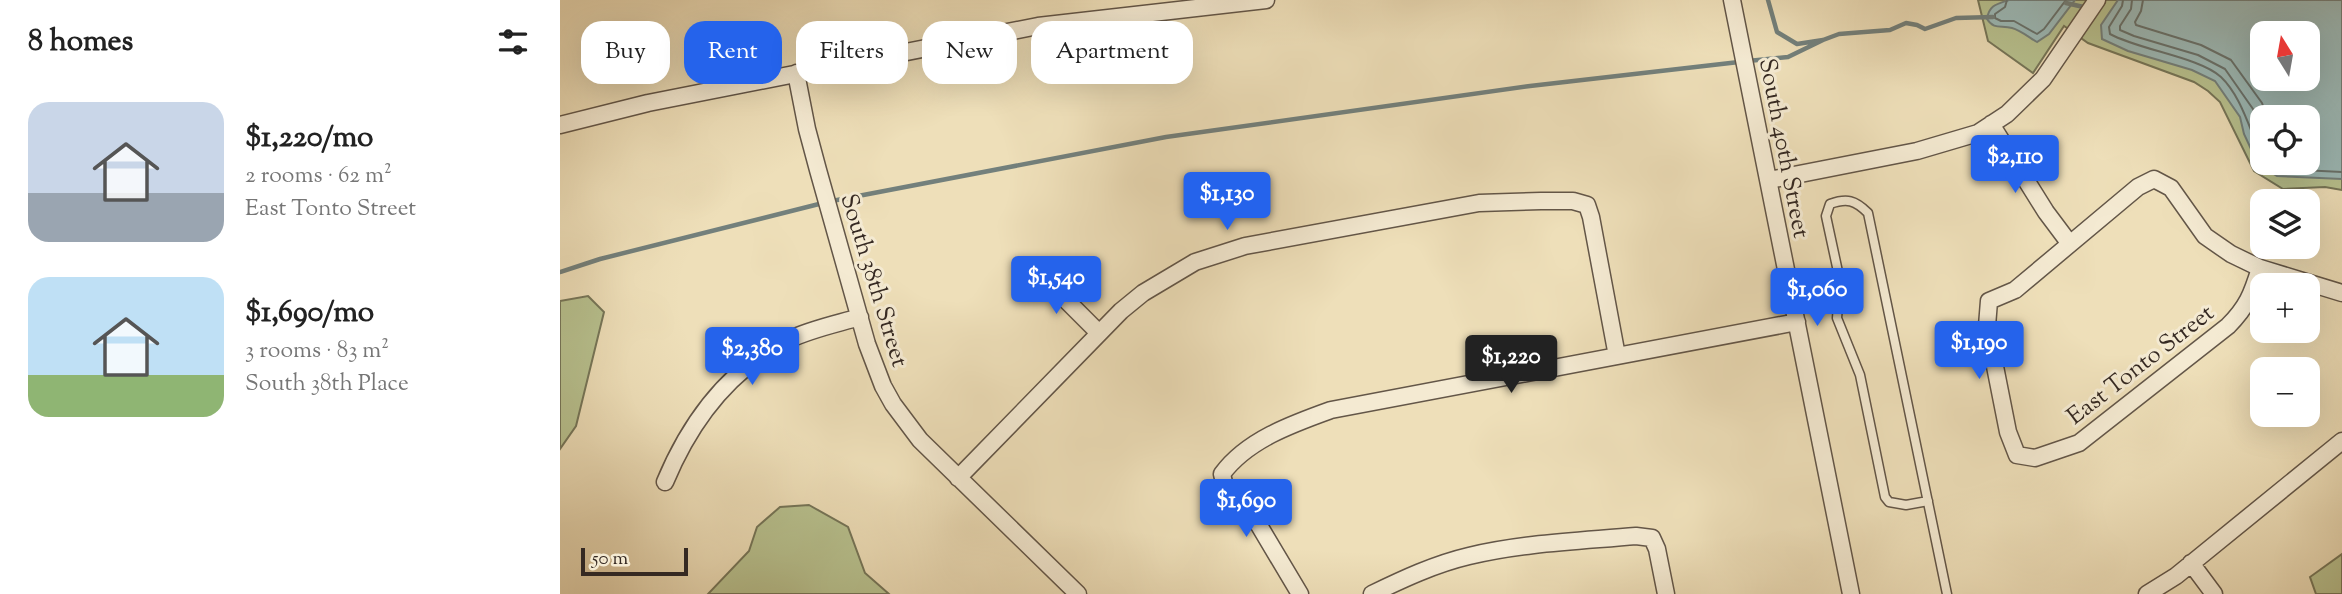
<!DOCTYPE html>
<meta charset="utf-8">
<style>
body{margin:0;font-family:"Sorts Mill Goudy",serif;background:#f2f2f2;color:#222;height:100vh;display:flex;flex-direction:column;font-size:26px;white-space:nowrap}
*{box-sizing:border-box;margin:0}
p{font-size:23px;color:#767676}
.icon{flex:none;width:38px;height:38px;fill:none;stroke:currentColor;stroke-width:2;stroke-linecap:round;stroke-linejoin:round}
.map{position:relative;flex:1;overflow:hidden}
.details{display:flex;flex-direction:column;background:#fff;width:560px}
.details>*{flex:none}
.top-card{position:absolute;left:21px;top:21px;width:665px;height:63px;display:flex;gap:14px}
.needle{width:46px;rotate:349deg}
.controls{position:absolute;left:1690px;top:21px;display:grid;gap:14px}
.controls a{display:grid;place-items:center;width:70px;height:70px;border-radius:14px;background:#fff;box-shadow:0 7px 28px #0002;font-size:35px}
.scale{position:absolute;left:21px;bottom:18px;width:107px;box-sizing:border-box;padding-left:7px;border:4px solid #352922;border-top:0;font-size:19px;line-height:24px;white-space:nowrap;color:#352922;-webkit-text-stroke:5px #f4ead2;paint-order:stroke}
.price{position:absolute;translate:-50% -60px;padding:0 16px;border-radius:7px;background:#2563eb;color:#fff;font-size:23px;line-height:46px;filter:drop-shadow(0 2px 4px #0008)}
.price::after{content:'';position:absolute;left:50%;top:42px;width:21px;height:16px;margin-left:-10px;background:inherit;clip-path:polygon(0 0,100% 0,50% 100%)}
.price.selected{background:#222;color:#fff}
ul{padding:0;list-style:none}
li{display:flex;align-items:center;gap:21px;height:175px;padding:0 28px}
li span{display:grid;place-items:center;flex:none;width:196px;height:140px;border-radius:21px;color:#555}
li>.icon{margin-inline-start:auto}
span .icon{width:84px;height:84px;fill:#fffc;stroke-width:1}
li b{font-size:30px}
h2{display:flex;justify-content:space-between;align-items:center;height:84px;padding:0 28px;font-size:30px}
.tag{padding:0 24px;border-radius:21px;background:#fff;box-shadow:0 7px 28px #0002;font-size:24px;line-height:63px}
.tag.selected{background:#2563eb;color:#fff}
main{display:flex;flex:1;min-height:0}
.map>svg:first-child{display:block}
</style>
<main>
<section class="details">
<h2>8 homes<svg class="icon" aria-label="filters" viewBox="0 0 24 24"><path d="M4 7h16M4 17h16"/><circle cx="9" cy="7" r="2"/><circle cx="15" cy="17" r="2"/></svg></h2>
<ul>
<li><span style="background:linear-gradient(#c9d6e8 65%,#9aa5b1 0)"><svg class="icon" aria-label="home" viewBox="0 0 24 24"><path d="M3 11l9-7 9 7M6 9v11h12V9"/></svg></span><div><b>$1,220/mo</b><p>2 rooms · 62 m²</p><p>East Tonto Street</p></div></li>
<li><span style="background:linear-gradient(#bfe0f5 70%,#8fb573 0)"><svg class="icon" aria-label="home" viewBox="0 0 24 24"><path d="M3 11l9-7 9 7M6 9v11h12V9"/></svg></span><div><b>$1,690/mo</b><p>3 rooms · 83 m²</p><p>South 38th Place</p></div></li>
</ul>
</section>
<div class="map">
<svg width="1782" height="594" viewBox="0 0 1782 594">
<rect width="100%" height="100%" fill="#eedfb9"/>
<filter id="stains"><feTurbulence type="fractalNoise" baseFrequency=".00286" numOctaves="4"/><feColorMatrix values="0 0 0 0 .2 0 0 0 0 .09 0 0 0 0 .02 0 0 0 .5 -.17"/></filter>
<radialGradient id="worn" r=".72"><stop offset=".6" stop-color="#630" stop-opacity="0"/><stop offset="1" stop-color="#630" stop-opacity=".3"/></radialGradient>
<path fill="#b8c290" stroke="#767659" stroke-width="2" fill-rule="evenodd" d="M1418,0H1782V190L1765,187L1723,189L1694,171L1660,102L1648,91L1634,82L1528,43L1504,26L1473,73L1428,41ZM1703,33H1748V79H1703ZM1703,117H1748V163H1703Z
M28,296L44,312L16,426L0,449V301Z
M249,505L288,527L305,573L329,594H148L189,551L197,527L220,507Z
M1782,554V594H1756L1750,577Z"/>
<path fill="#9cbab8" stroke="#73807c" stroke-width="2" fill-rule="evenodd" d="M1449,0H1515L1489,34L1477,42C1470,38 1460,30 1452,28C1441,25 1434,30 1427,19C1429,5 1437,4 1449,0Z
M1558,0H1782V179L1717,176L1698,164L1684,134L1680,117L1655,81L1632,70L1568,51L1542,39L1541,25ZM1703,33H1748V79H1703ZM1703,117H1748V163H1703Z"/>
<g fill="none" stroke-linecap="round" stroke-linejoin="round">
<path stroke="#68726d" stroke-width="2" d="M1447,0L1445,7L1435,14V18L1441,21H1454L1477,34L1484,29L1506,0
M1563,0L1562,6L1549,27L1550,34C1579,50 1639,57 1661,77C1682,97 1690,132 1703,158
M1572,0L1571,9L1560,26V30L1574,36L1638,55L1665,69L1693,109L1703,137
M1583,0L1581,11L1575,22L1576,25L1641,45L1671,60L1702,103L1707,117
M1709,163L1720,169L1782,172"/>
<path stroke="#73807c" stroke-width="4.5" d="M1208,0L1217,32L1237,44L1263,40L1279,34L1330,30L1346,23L1357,25L1365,29L1396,18L1433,17
M1506,3L1528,8
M1188,61L1228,57L1263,40
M272,201L606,137L970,86L1179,62
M0,272L40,259L263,203"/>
<g stroke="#635648" stroke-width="11">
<path id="lane" d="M1368,501L1346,505L1329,502L1325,497L1300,375L1277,318L1280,281L1266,216L1270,204C1287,198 1295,200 1308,213L1387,594"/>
</g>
<g stroke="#635648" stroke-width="19">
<path id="street" d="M1172,0L1291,594
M236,73L247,129L258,170L307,344L323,386L333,404L360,440L518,594
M1431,124L1486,212L1510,244
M0,125L88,103L478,26L706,0
M1209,180L1357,151L1418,133L1447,114L1483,79L1537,0
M1700,268C1692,294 1687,307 1668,326L1519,443L1475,458L1457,455L1448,432L1427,326L1429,301L1455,290L1578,187L1594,179L1611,188L1645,236L1671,254L1700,268L1782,293
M478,272L539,333
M398,478L561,311L583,293L635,262L685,246L919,203L981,201H1013L1027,205L1031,217L1057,356
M105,482C130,422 168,370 228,340C251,329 276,324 300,317
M1631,563L1654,594
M740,594L697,522L683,505L666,491L662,474C687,440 732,424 771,410L1237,322
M812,594C843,579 875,564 909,556C963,543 1021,541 1076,536L1092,538L1097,549L1106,594
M1587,594L1616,576L1782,441"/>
</g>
<use href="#lane" stroke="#f4ead2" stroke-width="8"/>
<use href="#street" stroke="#f4ead2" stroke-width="16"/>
</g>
<g text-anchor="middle" stroke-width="6" stroke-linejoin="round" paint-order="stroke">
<g font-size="24" fill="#352922" stroke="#f4ead2">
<text transform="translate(1225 148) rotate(79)" y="8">South 40th Street</text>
<text transform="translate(315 280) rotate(73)" y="8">South 38th Street</text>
<text transform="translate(1580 364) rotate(-38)" y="8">East Tonto Street</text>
</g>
</g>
<rect width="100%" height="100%" filter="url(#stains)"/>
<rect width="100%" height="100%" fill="url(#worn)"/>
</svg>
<div class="controls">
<a><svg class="needle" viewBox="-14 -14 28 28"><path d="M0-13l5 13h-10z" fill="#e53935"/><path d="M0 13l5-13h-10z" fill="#767676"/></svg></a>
<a><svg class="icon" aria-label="locate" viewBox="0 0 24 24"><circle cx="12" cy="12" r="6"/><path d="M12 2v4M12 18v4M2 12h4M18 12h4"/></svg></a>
<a><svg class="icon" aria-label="layers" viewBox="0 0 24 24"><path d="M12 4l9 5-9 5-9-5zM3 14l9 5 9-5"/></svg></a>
<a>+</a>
<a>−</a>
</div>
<div class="scale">50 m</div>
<b class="price" style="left:1455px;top:195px">$2,110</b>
<b class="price" style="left:667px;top:232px">$1,130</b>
<b class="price" style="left:496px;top:316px">$1,540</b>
<b class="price" style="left:1257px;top:328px">$1,060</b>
<b class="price" style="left:1419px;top:381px">$1,190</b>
<b class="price" style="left:192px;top:387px">$2,380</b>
<b class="price selected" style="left:951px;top:395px">$1,220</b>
<b class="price" style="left:686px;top:539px">$1,690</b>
<div class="top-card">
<a class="tag">Buy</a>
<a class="tag selected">Rent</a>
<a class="tag">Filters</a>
<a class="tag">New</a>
<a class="tag">Apartment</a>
</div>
</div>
</main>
